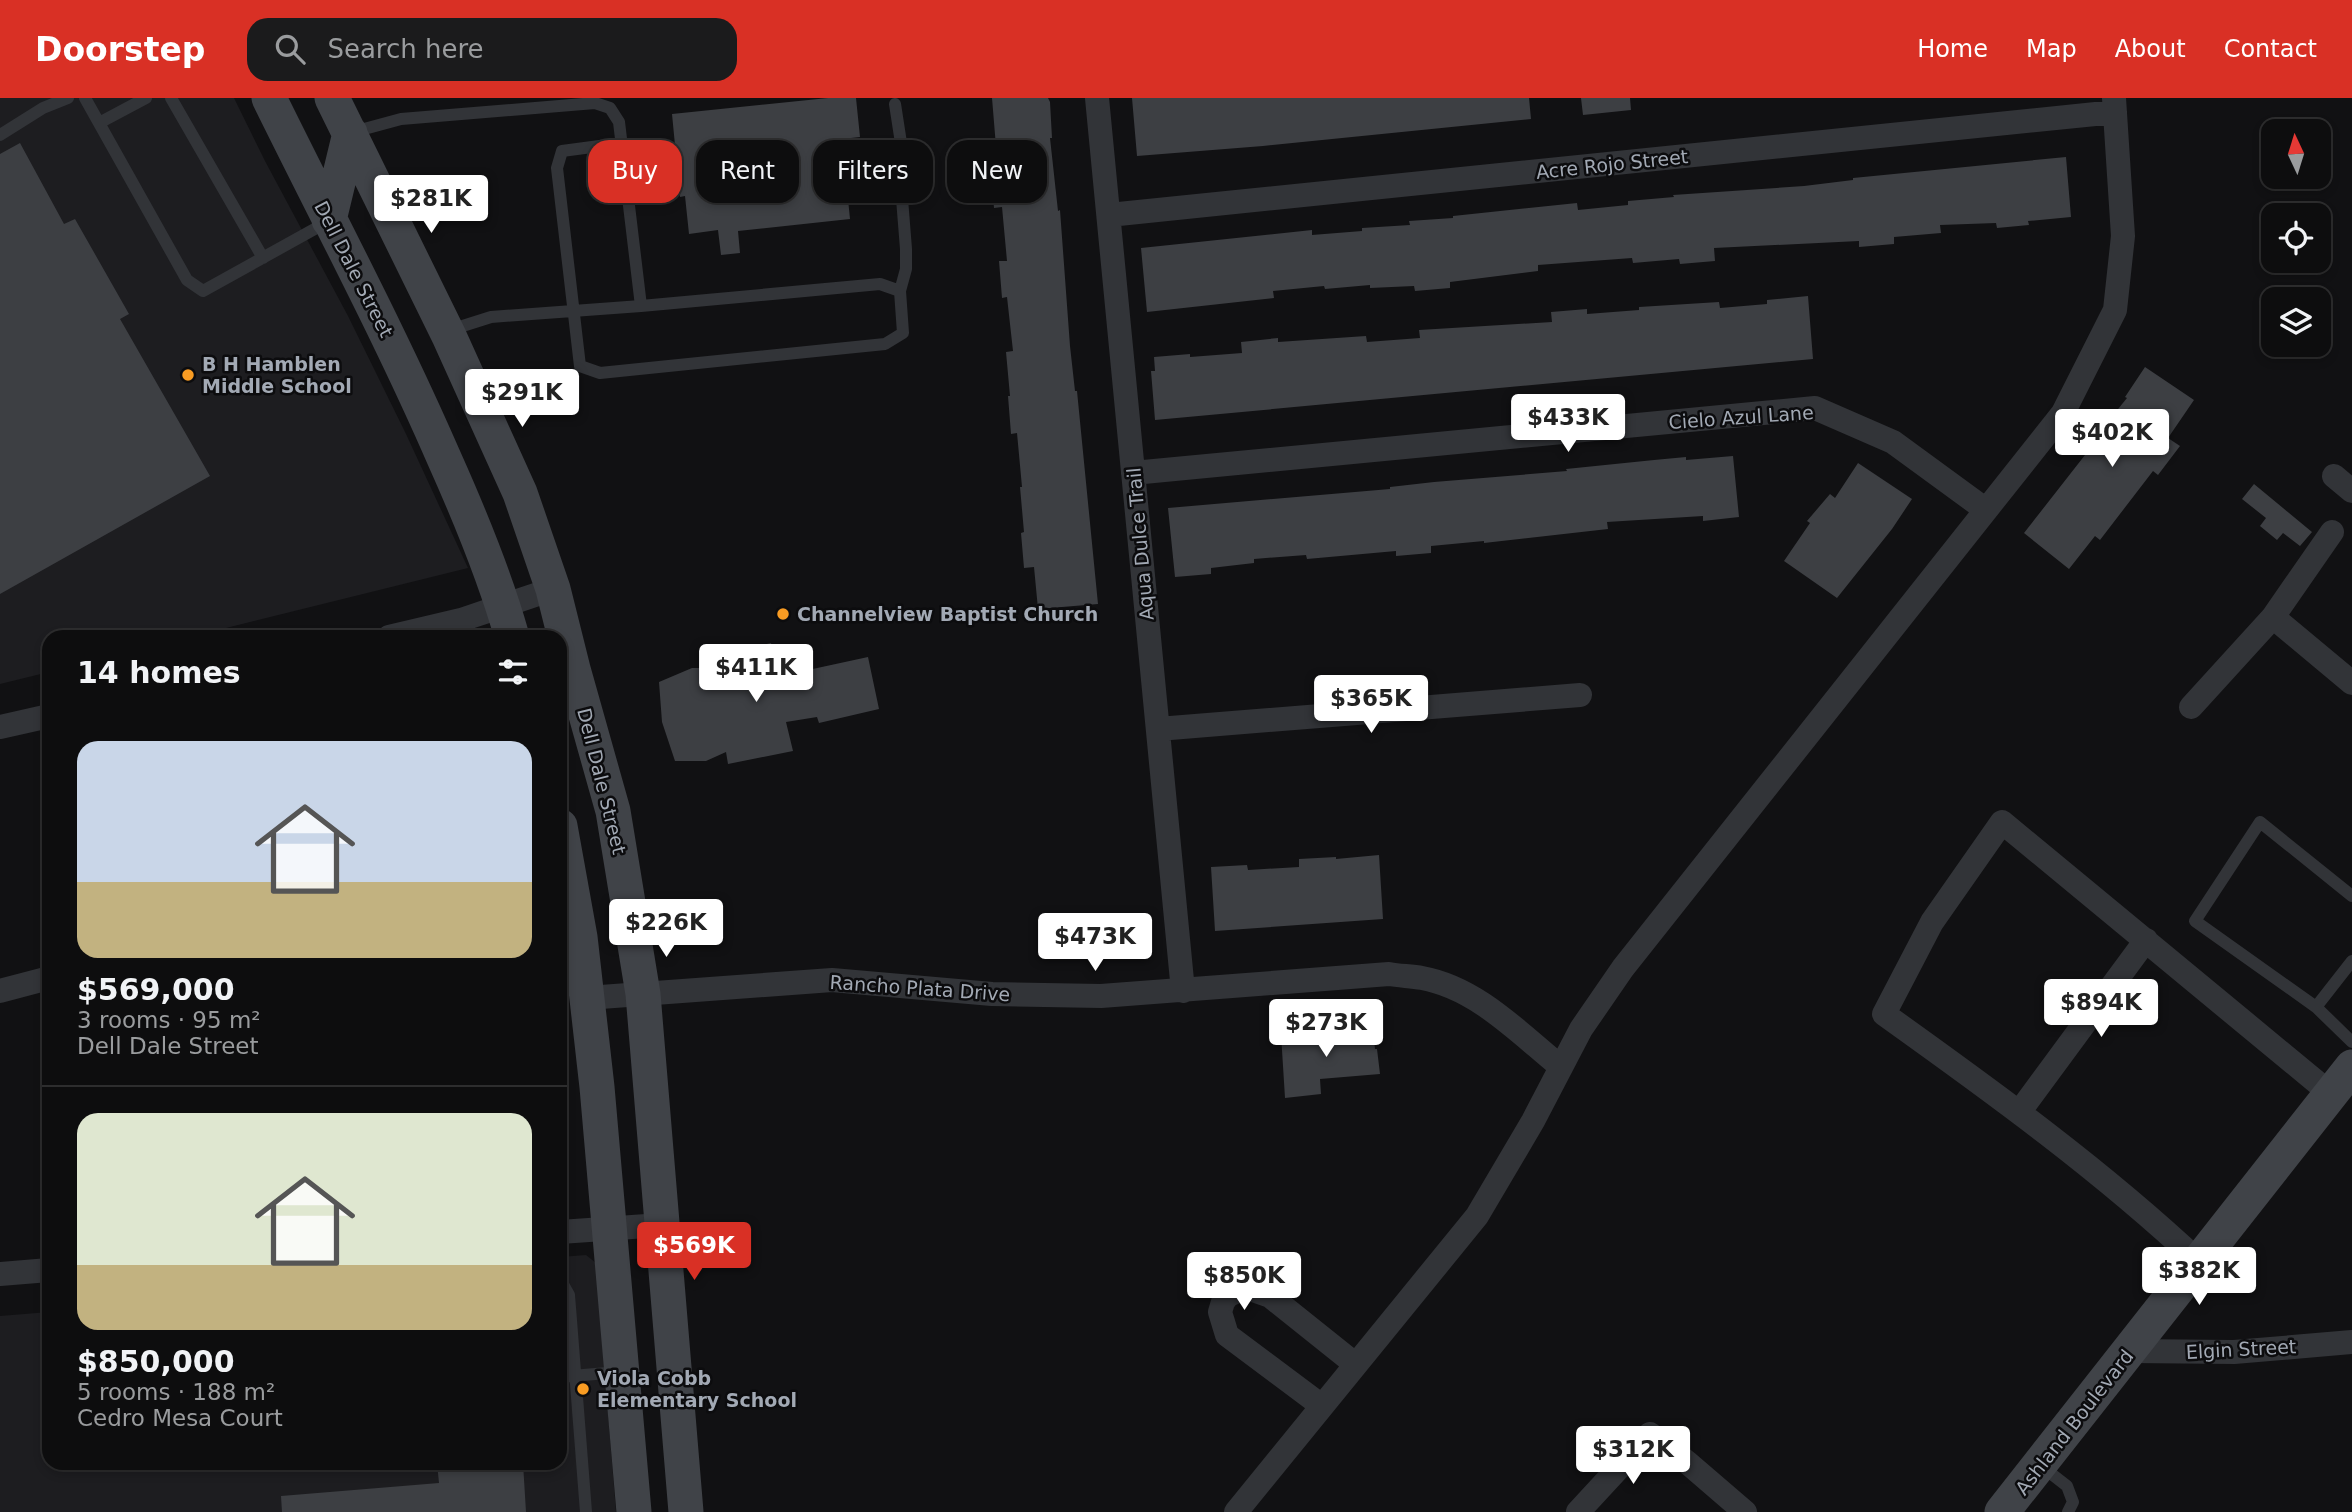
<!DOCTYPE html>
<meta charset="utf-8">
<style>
body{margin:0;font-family:"DejaVu Sans",sans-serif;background:#1b1b1c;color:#f1f3f6;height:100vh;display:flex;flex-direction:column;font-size:26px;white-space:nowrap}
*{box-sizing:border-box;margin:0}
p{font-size:23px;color:#9a9c9e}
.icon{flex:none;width:38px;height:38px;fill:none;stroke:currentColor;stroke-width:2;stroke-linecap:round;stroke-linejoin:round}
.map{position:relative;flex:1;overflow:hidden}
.drawer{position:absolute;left:42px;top:532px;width:525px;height:840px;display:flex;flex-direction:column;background:#0d0d0e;border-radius:21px;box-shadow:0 4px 10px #0003,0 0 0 2px #2d2d2e}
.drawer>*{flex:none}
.hud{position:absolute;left:588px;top:42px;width:665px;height:63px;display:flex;gap:14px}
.needle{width:46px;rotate:356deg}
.fabs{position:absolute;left:2261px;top:21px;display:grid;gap:14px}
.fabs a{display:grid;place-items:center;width:70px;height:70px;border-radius:14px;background:#0d0d0e;box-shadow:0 4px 10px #0003,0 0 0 2px #2d2d2e;font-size:35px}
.price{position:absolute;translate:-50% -60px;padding:0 16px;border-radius:7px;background:#fff;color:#222;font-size:23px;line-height:46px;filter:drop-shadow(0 2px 4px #0008)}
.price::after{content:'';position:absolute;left:50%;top:42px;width:21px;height:16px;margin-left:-10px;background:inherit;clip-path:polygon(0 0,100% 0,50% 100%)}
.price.on{background:#d93025;color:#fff}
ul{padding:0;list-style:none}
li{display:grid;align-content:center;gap:14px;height:371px;padding:0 35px}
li+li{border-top:2px solid #2d2d2e}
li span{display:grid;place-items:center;height:217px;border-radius:21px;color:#555}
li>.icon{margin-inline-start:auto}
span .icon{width:126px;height:126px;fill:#fffc;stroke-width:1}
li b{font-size:30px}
h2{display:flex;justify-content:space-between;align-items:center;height:84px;padding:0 35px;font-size:30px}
.chip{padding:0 24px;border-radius:21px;background:#0d0d0e;box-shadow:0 4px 10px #0003,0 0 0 2px #2d2d2e;font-size:24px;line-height:63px}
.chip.on{background:#d93025;color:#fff}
header{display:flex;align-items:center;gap:42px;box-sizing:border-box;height:98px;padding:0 35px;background:#d93025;color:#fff}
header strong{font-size:33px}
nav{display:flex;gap:38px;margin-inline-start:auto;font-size:24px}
.search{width:490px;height:63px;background:#1b1b1c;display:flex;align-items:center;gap:18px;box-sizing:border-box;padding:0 24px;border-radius:21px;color:#9a9c9e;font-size:26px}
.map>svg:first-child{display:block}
</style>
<header>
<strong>Doorstep</strong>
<div class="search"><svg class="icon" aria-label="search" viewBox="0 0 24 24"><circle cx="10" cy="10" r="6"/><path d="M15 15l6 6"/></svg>Search here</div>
<nav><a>Home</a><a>Map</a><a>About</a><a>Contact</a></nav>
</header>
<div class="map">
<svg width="2352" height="1414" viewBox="0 0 2352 1414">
<rect width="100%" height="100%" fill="#111113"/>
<path fill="#1d1d20" d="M0,0H234L265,63L348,218L406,336L468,470L190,539H49V574L0,586Z
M586,1157L596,1165L616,1414H0V1218L49,1214V1365H560V1159Z"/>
<path fill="#3d3f43" d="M828,0H856L860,39L842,41L850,121L738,133L740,155L721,157L718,132L689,136L685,98L680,99L672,16Z
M992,0H1048L1050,4L1052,40H1050L1058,113L1060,112L1070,248L1075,293H1077L1098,506L1038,511L1034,469L1024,470L1021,435L1024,434L1020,389H1022L1017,335L1011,336L1008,298H1010L1006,254L1013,253L1007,199L1002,200L999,163H1007L1002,109L994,110L991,74L998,73Z
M1132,0H1529L1531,21L1263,48L1137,58Z
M1581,0H1630L1631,12L1583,17Z
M20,45L64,126L75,121L129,216L120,221L210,378L0,496V56Z
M2066,59L2071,119L2028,123L2029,127L1997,130L1996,125L1940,127L1941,135L1894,139V146L1859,149V143L1714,150L1715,163L1680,166L1679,161L1633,165L1632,160L1538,167V173L1450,184V190L1415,193L1414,188L1370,190V187L1325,191L1324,188L1273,193L1274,200L1147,214L1141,150L1312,132V137L1362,133V130L1410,127L1409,123L1453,120V118L1577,105L1578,112L1628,107V103L1674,99L1673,97L1804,88L1853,82V80Z
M1808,198L1813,261L1155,322L1151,273H1155L1154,259L1190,256V259L1242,255L1241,244L1278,240V244L1366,238L1367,244L1420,240L1419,232L1552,224L1551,214L1587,211V216L1639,212V209L1719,204L1720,210L1767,206V202Z
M2145,269L2194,302L2168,340L2180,348L2158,377L2153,373L2100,442L2095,438L2069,471L2024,435L2103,334L2101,332L2127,300L2125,299Z
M1733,358L1739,419L1703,423V418L1607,424L1608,431L1484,445V443L1431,448V455L1396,458V453L1307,461L1306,457L1254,461V465L1211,470V476L1175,479L1168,410L1390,391V389L1434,384L1567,373L1566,371L1654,362L1686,359V362Z
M1858,365L1912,401L1892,431L1837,500L1784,463L1810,425L1807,423L1830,396L1835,400Z
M2254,386L2312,434L2300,448L2283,435L2277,442L2260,428L2266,420L2242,401Z
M771,545L778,573L807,567L808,572L868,559L879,611L819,625L817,619L786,624L793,653L728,666L726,654L706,663H675L662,624L659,584L692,570H711L707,559Z
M1379,757L1383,821L1215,833L1211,769L1247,767L1248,772L1299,769V761L1336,759V761Z
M1356,930L1357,935L1373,933L1375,951H1377L1380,976L1320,981L1321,996L1285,1000L1281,936Z
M437,1365H523L526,1414H282L281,1398L439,1385Z"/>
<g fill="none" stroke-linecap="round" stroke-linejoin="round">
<path stroke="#323438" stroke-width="12" d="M85,0L187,182L203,193L329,123
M171,0L263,160
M895,6L901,45V88L906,151V171L900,193
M99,25L146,0
M353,34L401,21L595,5L610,10L619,24L641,208L880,186L900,193L903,235L885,246L600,275L580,268L557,70L562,53L622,45
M0,37L43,10L68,0
M450,232L491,219L641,208
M2352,798L2260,724L2195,823L2316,909L2352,944
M2316,909L2352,863
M560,1181L569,1197L586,1414
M560,1279L619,1274
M2040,1367L2067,1388L2073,1404L2068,1414"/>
<path stroke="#323438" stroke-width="24" d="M1097,0L1183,893
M1109,117L2115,14
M1133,375L1815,310L1893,344L1986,412
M2334,378L2352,393
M2273,519L2352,585
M389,539L461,522L553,491
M2191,609L2273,519L2332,434
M0,629L49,618
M1158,631L1580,597
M0,893L49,880
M587,900L832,882L992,896L1101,898L1389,876C1400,878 1411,878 1422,880C1477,890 1519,935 1561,969
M2020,1013L2146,842
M560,1134L661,1127
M2199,1164C2101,1072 1993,994 1884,916L1932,824L2002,724L2331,996
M0,1176L49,1172
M2130,1253L2234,1254L2352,1244
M1322,1308L1227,1237L1220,1214L1223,1204L1228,1197L1247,1190L1270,1198L1355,1266
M1236,1414L1477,1118L1533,1023L1581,931L1623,870L2063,315L2115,212L2123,138L2114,0
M1578,1414L1650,1336L1688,1365L1745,1414"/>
<path stroke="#404348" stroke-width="35" d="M269,0C328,120 391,238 444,360C470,418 495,478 512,539
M332,0L449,238L520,395L553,491L573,571L613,713L643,896L686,1414
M329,122L350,35
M560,728L580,839L597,989L634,1414
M2002,1414L2352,969"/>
</g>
<g fill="#f99c23" stroke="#0c0c0e" stroke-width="2.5">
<circle cx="188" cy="277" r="7"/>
<circle cx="783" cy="516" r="7"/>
<circle cx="583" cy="1291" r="7"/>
</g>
<g text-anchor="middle" stroke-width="5" stroke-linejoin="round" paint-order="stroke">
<g font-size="19" fill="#a2a9b4" stroke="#0c0c0e">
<text transform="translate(1612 66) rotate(-6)" y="7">Acre Rojo Street</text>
<text transform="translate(354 171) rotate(63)" y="7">Dell Dale Street</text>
<text transform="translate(1741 319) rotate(-4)" y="7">Cielo Azul Lane</text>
<text transform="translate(1140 446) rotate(-95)" y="7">Aqua Dulce Trail</text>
<text transform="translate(602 683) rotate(76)" y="7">Dell Dale Street</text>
<text transform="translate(920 890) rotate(4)" y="7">Rancho Plata Drive</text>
<text transform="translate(2241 1251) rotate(-3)" y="7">Elgin Street</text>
<text transform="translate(2074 1324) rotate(-52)" y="7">Ashland Boulevard</text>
</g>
<g font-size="19" font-weight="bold" fill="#a2a9b4" stroke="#0c0c0e" text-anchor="start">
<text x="202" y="273">B H Hamblen<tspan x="202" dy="22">Middle School</tspan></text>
<text x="797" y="523">Channelview Baptist Church</text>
<text x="597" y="1287">Viola Cobb<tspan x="597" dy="22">Elementary School</tspan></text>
</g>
</g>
</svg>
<div class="fabs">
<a><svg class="needle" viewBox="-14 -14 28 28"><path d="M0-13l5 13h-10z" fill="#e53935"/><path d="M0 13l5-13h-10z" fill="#9a9c9e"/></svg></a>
<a><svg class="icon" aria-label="locate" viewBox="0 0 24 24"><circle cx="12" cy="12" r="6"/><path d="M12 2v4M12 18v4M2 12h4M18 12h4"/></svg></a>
<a><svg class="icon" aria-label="layers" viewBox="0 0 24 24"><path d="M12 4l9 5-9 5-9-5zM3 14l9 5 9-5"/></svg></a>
</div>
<b class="price" style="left:431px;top:137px">$281K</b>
<b class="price" style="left:522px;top:331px">$291K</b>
<b class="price" style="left:1568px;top:356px">$433K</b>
<b class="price" style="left:2112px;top:371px">$402K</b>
<b class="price" style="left:756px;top:606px">$411K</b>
<b class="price" style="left:1371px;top:637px">$365K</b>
<b class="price" style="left:666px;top:861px">$226K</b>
<b class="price" style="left:1095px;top:875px">$473K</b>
<b class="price" style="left:2101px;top:941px">$894K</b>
<b class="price" style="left:1326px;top:961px">$273K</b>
<b class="price on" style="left:694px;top:1184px">$569K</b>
<b class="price" style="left:2199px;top:1209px">$382K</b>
<b class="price" style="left:1244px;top:1214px">$850K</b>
<b class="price" style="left:1633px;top:1388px">$312K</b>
<div class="hud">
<a class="chip on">Buy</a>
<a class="chip">Rent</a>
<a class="chip">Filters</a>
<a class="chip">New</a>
</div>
<section class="drawer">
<h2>14 homes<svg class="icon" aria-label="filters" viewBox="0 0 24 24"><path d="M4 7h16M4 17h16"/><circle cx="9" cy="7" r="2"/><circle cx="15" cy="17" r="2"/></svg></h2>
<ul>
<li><span style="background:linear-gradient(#c9d6e8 65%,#c2b280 0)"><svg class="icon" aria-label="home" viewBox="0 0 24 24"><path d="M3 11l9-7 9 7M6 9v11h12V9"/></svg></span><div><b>$569,000</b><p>3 rooms · 95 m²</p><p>Dell Dale Street</p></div></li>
<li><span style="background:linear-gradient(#dfe7d0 70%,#c2b280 0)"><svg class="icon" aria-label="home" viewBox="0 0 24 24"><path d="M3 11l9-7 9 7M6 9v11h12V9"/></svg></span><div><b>$850,000</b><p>5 rooms · 188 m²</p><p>Cedro Mesa Court</p></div></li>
</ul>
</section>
</div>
